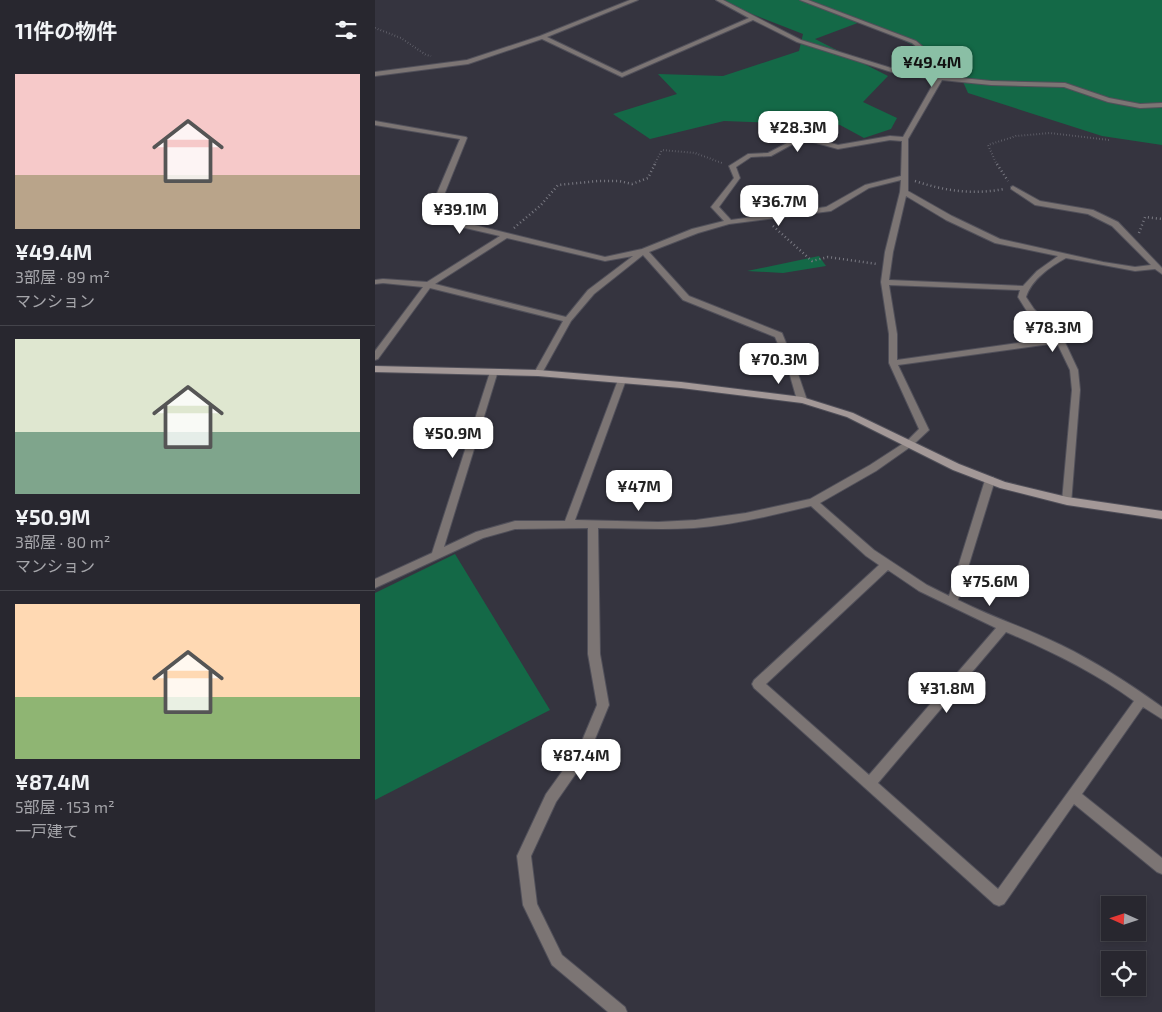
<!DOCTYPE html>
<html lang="ja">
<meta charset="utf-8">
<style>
body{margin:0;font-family:"Exo 2","Noto Sans JP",sans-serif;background:#34333b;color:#f1f3f6;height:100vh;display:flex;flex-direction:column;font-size:19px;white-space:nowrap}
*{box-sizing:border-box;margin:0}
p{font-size:16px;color:#a5a5aa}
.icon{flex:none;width:28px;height:28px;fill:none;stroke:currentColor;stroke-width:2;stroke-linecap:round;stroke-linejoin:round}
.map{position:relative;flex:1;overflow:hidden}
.sheet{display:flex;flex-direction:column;background:#28272f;width:375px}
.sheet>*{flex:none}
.needle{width:32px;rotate:273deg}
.buttons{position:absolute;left:726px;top:896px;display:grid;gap:10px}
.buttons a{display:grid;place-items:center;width:45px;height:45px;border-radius:0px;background:#28272f;box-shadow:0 2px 8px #0003,0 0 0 1px #44444b;font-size:25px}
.price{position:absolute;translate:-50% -42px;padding:0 11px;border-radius:10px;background:#fff;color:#222;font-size:16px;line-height:32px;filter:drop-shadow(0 1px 2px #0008)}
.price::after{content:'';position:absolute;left:50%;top:30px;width:15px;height:11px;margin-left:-8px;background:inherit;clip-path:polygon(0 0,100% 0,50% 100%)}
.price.current{background:#8abfa5;color:#111}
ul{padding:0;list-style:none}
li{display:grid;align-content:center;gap:10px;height:265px;padding:0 15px}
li+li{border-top:1px solid #44444b}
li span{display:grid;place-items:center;height:155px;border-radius:0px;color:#555}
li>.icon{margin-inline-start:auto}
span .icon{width:90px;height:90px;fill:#fffc;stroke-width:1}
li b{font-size:21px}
h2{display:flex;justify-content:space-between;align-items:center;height:60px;padding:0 15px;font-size:21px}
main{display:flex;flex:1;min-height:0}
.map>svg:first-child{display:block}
</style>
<main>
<section class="sheet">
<h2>11件の物件<svg class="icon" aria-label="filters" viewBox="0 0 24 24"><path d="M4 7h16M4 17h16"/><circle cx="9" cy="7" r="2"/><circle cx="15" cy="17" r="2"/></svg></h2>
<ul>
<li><span style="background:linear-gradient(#f6c9c9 65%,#b9a48a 0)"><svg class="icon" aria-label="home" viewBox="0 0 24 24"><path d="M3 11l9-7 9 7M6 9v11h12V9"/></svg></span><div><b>¥49.4M</b><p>3部屋 · 89 m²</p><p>マンション</p></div></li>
<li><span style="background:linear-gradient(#dfe7d0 60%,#7fa58c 0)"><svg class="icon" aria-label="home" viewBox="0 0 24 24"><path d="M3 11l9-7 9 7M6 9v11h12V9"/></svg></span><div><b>¥50.9M</b><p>3部屋 · 80 m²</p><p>マンション</p></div></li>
<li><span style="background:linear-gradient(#ffd9b3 60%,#8fb573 0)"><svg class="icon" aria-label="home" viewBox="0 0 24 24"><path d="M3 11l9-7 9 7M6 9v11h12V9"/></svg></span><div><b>¥87.4M</b><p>5部屋 · 153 m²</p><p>一戸建て</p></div></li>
</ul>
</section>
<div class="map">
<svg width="787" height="1012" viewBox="0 0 787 1012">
<rect width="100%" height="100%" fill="#35343f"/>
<path fill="#146947" d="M341,0H787V145L727,136L593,93L581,66L488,21L440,39L513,76L488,102L522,118L516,129L489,138L465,125L349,121L275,139L238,114L302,94L283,74L348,76L424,51L428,34Z
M444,256L451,266L408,273L372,271Z
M80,554L175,710L0,800V593Z"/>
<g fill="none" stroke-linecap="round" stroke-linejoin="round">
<g stroke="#51505a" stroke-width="2">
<path id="street" d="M255,0H263L172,37L247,73L374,18L341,0H348L426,40L529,72L561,76L549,53L537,43L425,0H433L541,41L553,51L567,76L616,81L690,83L734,98L765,104L787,103V107L765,108L733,102L689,87L616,85L567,80L533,139V191L577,216L625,239L728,262L760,267L776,265L737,226L713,214L660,205L636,189V187L638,186L665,201L718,210L743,222L787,268V274L780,269L760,271L691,258C675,267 657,279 651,297L659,309L688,338L703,370L705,390L696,504H688L687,501L697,390L695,370L682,343L523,365L554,430L538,445L501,471L445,503L499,550L552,585L574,596L610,480L612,477H618L620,480L583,600C616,617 652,628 686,645C721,662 755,684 787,707V719L768,707L707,794L787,858V874L782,872L699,804L629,904L624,906L619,904L379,688L377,684L379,680L504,565L491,556L436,506C398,515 359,525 319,528C287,530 255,528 223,528L225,654L234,705L213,756L181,802L156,856L162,904L187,955L250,1007L252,1012H233L177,965L148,905L142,856L171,794L204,748L222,705L213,654V528L140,529L108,538L0,588V579L57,553L116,369H122L123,371L69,547L101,532L140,521H190L243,380L247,377L251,380L200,520L283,522L321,520L371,513L435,499L495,465L532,441L544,429L514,363V334L506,282L510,252L525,192L526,180L494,188L456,211L354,224L323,233L274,252L314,296L407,333L420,365L432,400L430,402L427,403L422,400L412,365L400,337L308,300L268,255L219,294L196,321L166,375L163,376L159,373L188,321L55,288L3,359L0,360V351L48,287L8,283L0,284V280L8,279L52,282L125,236L69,223L57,205L85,139L0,125V121L91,137L92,138L65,205L75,219L230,257L267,249L317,229L349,221L336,207L359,178L354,166L373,154L393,153L412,143L434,137L463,145L515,136L528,137L561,79L526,75L422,42L378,20L247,77L167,39L93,64L0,76V72L92,60L165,36ZM515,140L527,141L526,176L490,185L451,207L356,220L344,207L365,178L361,167L376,157L396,156L416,145L434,141L463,149ZM531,196L571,220L620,243L683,256L662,271L648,286L514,280L518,252ZM132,238L230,261L258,256L213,290L191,317L60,284ZM514,285L645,290L643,297L653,313L678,338L522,360V334ZM513,570L544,591L621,628L494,775L391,684ZM631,632C676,651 719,672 759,701L623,889L503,783Z"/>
</g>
<g stroke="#51505a" stroke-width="2">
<path id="secondary" d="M0,366L163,370L306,382L427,397L478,413L584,464L630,482L692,497L787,511V519L692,505L625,488L578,470L472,417L427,403L306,388L163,376L0,372Z"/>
</g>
<path stroke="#7a7a83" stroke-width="2" stroke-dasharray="0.5 2.5" stroke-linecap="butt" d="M0,28L26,38L51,55L56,56
M279,165L287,150L320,153L347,163
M622,165L613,145L641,136L675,133L734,140"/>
<path stroke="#7a7a83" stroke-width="2.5" stroke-dasharray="1 3" stroke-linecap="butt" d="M622,164L633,181
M540,181C570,191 598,195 629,189
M398,226L437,261L453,257L502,264
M139,228L166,205L183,185L223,181H244L257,184L273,178L280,164
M764,233L770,217L787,219"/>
<use href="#street" fill="#7c7574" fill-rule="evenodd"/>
<use href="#secondary" fill="#a39897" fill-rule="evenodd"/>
</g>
</svg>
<div class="buttons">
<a><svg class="needle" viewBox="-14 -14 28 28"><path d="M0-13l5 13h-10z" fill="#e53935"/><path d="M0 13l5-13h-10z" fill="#a5a5aa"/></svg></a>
<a><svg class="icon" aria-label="locate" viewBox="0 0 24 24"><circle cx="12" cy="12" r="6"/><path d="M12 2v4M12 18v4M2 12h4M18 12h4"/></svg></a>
</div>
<b class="price current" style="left:557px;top:88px">¥49.4M</b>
<b class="price" style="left:423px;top:153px">¥28.3M</b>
<b class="price" style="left:404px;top:227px">¥36.7M</b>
<b class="price" style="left:85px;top:235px">¥39.1M</b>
<b class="price" style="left:678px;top:353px">¥78.3M</b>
<b class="price" style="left:404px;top:385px">¥70.3M</b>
<b class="price" style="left:78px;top:459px">¥50.9M</b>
<b class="price" style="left:264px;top:512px">¥47M</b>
<b class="price" style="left:615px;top:607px">¥75.6M</b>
<b class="price" style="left:572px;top:714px">¥31.8M</b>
<b class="price" style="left:206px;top:781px">¥87.4M</b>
</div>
</main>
